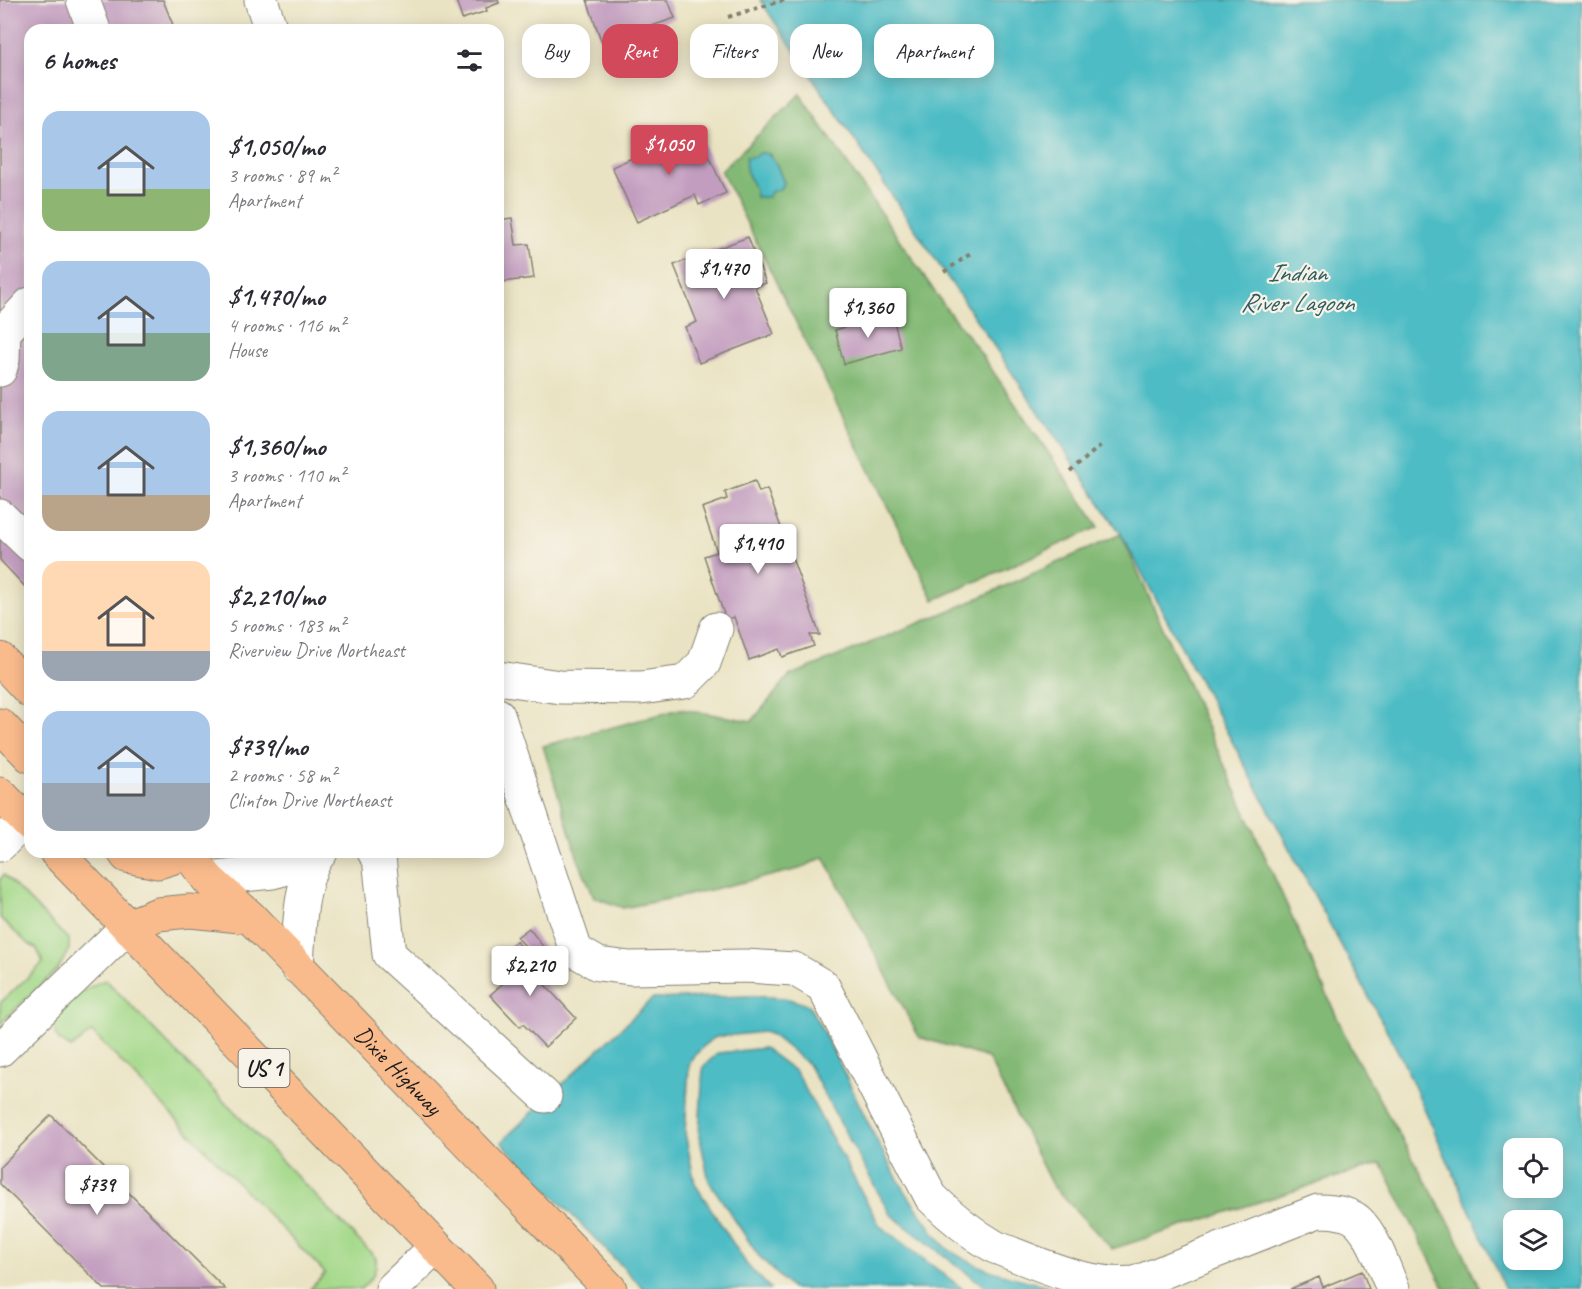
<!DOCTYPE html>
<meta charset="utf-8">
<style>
body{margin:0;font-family:Caveat,sans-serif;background:#f7f7f7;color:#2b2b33;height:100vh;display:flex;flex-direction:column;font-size:22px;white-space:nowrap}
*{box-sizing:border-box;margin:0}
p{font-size:20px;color:#7c7c81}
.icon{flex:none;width:33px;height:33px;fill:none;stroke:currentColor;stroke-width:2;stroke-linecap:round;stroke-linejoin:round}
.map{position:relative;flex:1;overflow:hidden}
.drawer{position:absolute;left:24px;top:24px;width:480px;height:834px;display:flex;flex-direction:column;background:#fff;border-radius:18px;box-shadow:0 3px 15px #0003}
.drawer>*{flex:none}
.hud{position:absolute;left:522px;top:24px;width:570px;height:54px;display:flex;gap:12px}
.buttons{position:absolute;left:1503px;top:1138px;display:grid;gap:12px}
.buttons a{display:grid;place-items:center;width:60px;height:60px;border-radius:12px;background:#fff;box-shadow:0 3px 15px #0003;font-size:30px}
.price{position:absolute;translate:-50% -51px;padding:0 14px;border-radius:6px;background:#fff;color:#222;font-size:20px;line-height:39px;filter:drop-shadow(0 2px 3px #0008)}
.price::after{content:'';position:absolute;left:50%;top:36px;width:18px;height:14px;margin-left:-9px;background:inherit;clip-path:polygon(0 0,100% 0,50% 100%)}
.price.active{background:#d1495b;color:#fff}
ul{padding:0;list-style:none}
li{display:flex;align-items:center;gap:18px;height:150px;padding:0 18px}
li span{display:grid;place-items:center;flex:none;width:168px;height:120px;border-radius:18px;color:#555}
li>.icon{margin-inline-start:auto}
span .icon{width:72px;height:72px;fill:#fffc;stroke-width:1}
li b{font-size:26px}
h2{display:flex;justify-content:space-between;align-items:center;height:72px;padding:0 18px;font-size:26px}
.tag{padding:0 21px;border-radius:18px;background:#fff;box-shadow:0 3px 15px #0003;font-size:21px;line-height:54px}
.tag.active{background:#d1495b;color:#fff}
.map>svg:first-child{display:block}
</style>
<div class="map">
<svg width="1582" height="1289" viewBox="0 0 1582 1289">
<rect width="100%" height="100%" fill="#f7f3e8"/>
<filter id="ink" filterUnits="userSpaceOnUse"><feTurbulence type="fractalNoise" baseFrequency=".0167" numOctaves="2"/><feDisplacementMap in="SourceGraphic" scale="12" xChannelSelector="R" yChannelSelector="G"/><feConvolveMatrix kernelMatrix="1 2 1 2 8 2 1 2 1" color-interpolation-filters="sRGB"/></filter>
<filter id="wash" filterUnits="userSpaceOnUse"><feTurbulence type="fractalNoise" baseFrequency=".008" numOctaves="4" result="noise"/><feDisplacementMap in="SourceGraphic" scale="24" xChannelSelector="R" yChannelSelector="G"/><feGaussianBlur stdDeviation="1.35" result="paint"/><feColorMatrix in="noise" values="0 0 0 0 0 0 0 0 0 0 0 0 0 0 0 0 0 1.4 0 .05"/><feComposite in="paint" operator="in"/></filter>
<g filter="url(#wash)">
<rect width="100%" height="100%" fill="#eae3c3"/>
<path fill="#a4d98a" stroke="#607a53" stroke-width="1.5" d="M4,875L69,940V949L58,969L0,1024V1003L43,963L37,949L27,943L0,918V879Z
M106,980L376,1258C377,1273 371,1279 361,1289H310L325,1273L92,1032L71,1048C68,1046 62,1043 59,1040C39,1015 87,986 106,980Z"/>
<path fill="#83b976" stroke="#506a49" stroke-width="1.5" d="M800,94L945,307L977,348L1099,527L934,600L721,171Z
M1121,534L1352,1051L1455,1233L1480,1289H1445L1381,1163L1112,1249L1052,1185L988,1058L919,1037L824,857L799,869L684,896L623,908L594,897L578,859L543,746L680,709L752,721L789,676L963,605Z"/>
<path fill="#4ebcc5" stroke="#356c70" stroke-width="1.5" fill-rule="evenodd" d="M760,0H1582V1289H1505L1403,1061L1121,534ZM1514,1149H1552V1188H1514ZM1514,1221H1552V1260H1514Z
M760,153L769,154L776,163L784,183L779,190L772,191L768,197H756C756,181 743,177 746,157H754Z
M750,996L785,998L808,1005C851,1075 875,1155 926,1221C932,1229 939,1242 948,1249C980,1272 1022,1279 1059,1289H988L890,1214L808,1064L772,1035L763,1032L716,1037L709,1041L692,1058L689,1066L685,1133L695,1184L747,1265L771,1289H644L501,1142L652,999Z
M764,1048L796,1072L880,1226L963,1289H792L758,1255L709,1181L699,1134L703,1067L718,1053Z"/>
<g id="blocks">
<path fill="#c29dc0" d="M0,0H163L175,30H30V592L0,560Z
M456,0H498L499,3L486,8L487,11L462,19Z
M587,0H668L675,18L602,43Z
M696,129L726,193L699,205L695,195L637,222L612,167Z
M512,218L516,245L529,244L534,278L502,282L498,263V220Z
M748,237L766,283L755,287L774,334L699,363L685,327L697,322L674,265Z
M892,314L901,348L844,364L835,330Z
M755,481L759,492L767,489L820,635H810L814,646L782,657L779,649L749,660L734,617L726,620L704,556L717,552L702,508L727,499L725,492Z
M529,928L544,948L533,955L517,937Z
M516,941L535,962L529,968L576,1018L545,1047L523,1024L520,1027L490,995L509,978L494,961Z
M51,1115L225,1289H104L0,1184V1167Z
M1362,1271L1369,1289H1290L1319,1277L1323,1287Z"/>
</g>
</g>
<g filter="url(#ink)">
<use href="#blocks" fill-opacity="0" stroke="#838070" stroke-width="1.5"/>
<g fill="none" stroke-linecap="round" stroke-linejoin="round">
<g stroke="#838070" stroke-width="35">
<path id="minor" d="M83,0L94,30
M261,0L271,30
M0,370L3,360L4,332L30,304
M0,516L30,545
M498,678L560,687L641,688L685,682L704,663L716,629
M498,715L576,951L598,964L630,968L745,966L794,969L823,986L931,1197C951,1217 971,1233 995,1247C1040,1264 1086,1287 1135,1283L1318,1211C1331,1211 1348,1212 1358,1221C1374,1236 1384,1269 1393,1289
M0,845L25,820
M374,852L379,857L389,954L545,1096
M208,879L272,872L313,861
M297,967C299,935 299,876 321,852
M0,1050L128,926
M392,1289L436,1247"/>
</g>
<g stroke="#838070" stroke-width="35">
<g id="major">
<path d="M0,659L30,691"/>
<path d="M0,725L30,756"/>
<path d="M0,794L30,825"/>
<path d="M56,852L477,1289"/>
<path d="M124,852L127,856L158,862L187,853"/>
<path id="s1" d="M187,852L208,879L250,917L610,1289"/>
<path d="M128,926L158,914L190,911L250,917"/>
</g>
</g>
<path stroke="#838070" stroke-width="4" stroke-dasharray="4.5 4.5" stroke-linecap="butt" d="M728,17L784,0
M944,272L973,252
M1070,472L1101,445"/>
<use href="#minor" stroke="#fff" stroke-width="33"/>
<use href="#major" stroke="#fabb8c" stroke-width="33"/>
</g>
</g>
<g text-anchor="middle" stroke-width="4.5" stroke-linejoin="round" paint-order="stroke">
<rect fill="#f7f3e8" stroke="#5e5c59" stroke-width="1.5" x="238.5" y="1049" width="51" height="38" rx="4.5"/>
<g font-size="22" font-weight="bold" fill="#1c1c1c">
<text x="264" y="1076">US 1</text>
</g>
<g font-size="24" fill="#1c1c1c" stroke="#f7f3e8">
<text dy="8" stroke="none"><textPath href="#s1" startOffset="304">Dixie Highway</textPath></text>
</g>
<g font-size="26" font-style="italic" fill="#305c60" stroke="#f7f3e8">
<text x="1297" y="281">Indian<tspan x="1297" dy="30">River Lagoon</tspan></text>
</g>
</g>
</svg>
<div class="buttons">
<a><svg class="icon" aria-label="locate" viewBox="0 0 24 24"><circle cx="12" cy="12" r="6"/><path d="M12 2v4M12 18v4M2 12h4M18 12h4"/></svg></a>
<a><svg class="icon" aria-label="layers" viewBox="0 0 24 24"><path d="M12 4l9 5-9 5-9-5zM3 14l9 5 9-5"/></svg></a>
</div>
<b class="price active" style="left:669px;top:176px">$1,050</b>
<b class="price" style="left:724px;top:300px">$1,470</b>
<b class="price" style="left:868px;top:339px">$1,360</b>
<b class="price" style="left:758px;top:575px">$1,410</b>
<b class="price" style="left:530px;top:997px">$2,210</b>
<b class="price" style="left:97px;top:1216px">$739</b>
<div class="hud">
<a class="tag">Buy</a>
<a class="tag active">Rent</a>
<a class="tag">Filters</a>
<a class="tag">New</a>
<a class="tag">Apartment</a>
</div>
<section class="drawer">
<h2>6 homes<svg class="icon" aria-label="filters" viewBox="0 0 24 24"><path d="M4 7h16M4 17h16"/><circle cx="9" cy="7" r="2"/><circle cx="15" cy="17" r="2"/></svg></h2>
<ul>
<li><span style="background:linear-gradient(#a9c7e8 65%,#8fb573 0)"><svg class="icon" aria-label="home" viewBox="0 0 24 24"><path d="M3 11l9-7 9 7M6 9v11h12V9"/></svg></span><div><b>$1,050/mo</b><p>3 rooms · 89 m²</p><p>Apartment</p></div></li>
<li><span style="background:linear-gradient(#a9c7e8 60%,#7fa58c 0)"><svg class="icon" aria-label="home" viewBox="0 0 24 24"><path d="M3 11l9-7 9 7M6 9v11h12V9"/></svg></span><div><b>$1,470/mo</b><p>4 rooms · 116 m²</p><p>House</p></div></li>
<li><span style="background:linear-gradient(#a9c7e8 70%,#b9a48a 0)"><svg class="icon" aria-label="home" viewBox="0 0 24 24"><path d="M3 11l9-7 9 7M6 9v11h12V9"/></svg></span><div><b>$1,360/mo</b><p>3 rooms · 110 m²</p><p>Apartment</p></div></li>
<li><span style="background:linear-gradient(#ffd9b3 75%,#9aa5b1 0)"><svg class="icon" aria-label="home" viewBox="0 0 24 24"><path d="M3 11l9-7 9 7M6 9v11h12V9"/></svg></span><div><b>$2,210/mo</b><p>5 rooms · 183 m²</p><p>Riverview Drive Northeast</p></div></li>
<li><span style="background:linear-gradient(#a9c7e8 60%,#9aa5b1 0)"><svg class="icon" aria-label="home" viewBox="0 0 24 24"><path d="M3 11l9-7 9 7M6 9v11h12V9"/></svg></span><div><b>$739/mo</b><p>2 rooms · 58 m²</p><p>Clinton Drive Northeast</p></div></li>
</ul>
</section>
</div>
